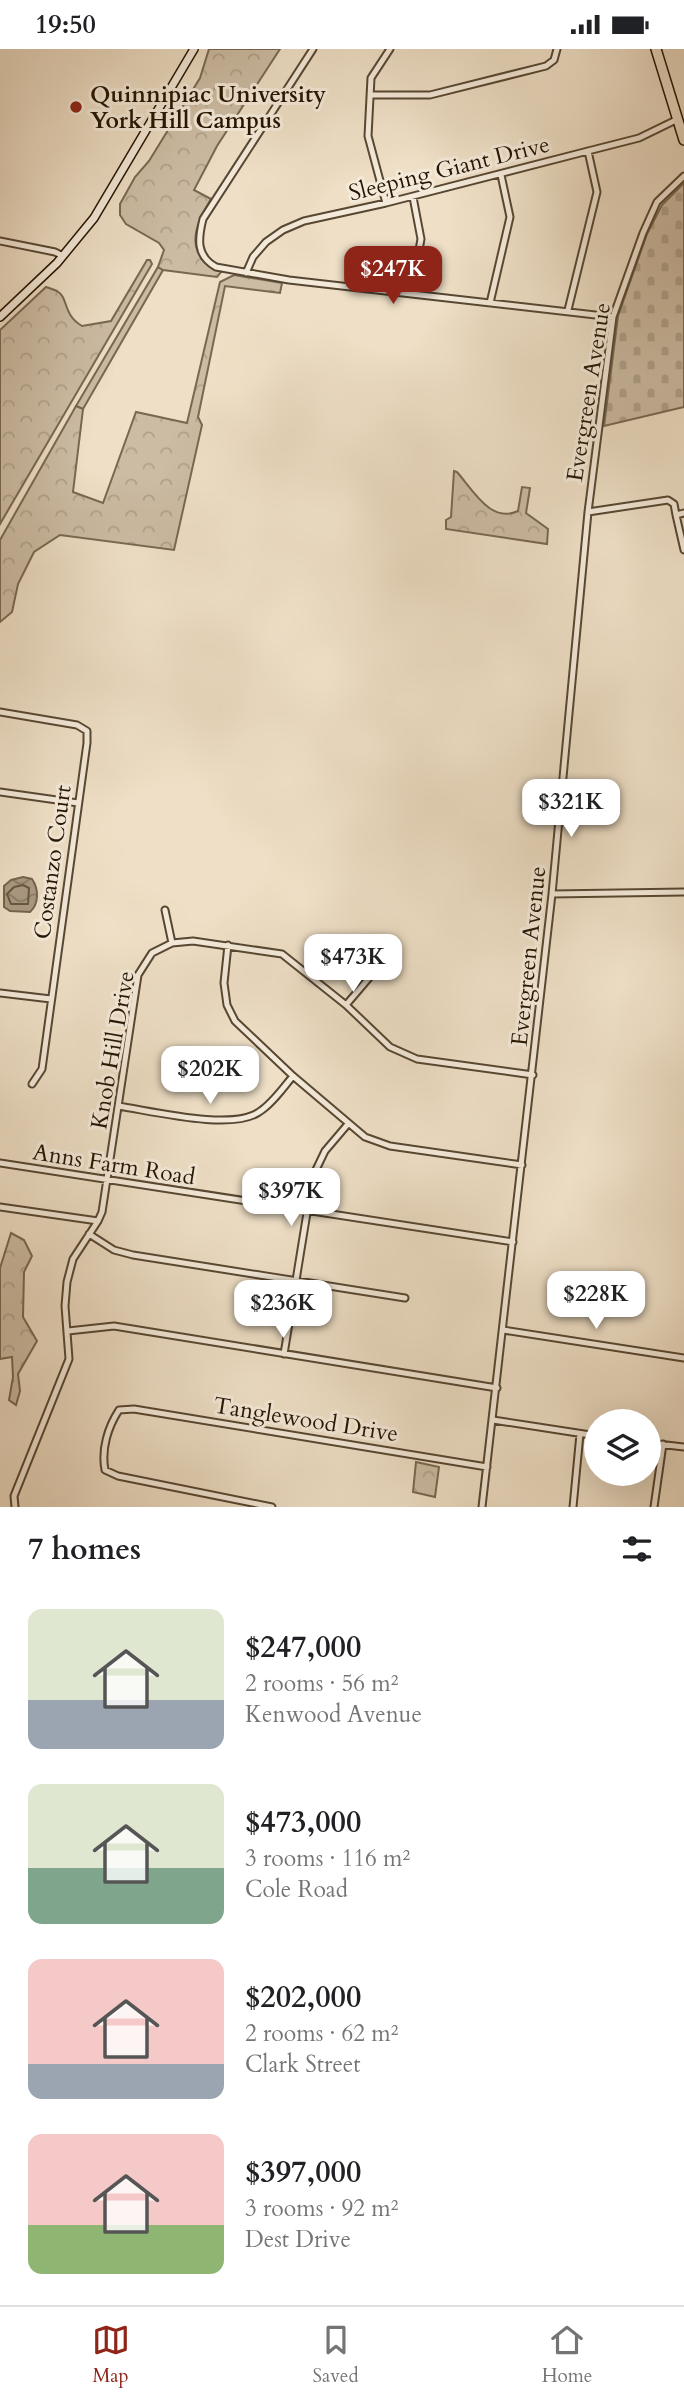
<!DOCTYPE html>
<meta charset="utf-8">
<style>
body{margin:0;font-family:Cardo,serif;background:#f2f2f2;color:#202124;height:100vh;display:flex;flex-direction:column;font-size:26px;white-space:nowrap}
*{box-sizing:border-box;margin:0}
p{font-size:23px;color:#757577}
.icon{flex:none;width:38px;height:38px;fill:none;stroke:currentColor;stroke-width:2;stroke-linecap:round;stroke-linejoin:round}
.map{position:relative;height:1458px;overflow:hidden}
.side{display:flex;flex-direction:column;background:#fff;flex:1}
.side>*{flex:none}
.fabs{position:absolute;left:584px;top:1360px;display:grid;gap:14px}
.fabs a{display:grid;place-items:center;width:77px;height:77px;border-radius:50%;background:#fff;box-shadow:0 7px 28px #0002;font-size:35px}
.price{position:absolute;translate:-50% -60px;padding:0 16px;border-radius:14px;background:#fff;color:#222;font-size:23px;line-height:46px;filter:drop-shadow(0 2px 4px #0008)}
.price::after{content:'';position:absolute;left:50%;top:42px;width:21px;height:16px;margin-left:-10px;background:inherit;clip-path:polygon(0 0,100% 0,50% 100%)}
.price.on{background:#8f2418;color:#fff}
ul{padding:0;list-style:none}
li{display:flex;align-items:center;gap:21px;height:175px;padding:0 28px}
li span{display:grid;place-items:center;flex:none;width:196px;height:140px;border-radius:14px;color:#555}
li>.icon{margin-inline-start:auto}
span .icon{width:84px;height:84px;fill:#fffc;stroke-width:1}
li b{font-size:30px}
h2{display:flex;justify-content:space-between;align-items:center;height:84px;padding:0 28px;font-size:30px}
.status{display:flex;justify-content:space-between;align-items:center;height:49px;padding:0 35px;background:#fff;direction:ltr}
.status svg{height:19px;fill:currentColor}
.tab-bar{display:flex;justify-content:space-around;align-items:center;height:98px;border-top:2px solid #e0e0e0;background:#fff;font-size:19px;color:#757577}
.tab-bar a{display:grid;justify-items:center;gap:4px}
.tab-bar .on{color:#8f2418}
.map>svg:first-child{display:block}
</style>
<div class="status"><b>19:50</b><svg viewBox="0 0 49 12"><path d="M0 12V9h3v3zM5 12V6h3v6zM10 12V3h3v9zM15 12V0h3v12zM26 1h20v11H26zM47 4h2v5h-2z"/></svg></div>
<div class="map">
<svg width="684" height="1458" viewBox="0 0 684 1458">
<defs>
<pattern id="forest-crowns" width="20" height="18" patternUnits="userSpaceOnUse" patternTransform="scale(1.75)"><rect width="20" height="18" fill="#ccbca4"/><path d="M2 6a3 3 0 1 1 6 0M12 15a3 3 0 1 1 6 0" fill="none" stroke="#afa18b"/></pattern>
<pattern id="cemetery-stones" width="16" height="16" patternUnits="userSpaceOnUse" patternTransform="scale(1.75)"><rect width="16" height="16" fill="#ccbca4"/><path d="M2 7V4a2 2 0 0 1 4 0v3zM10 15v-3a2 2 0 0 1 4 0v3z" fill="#afa18b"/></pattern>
<pattern id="water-waves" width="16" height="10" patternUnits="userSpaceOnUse" patternTransform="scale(1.75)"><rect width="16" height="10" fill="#aa9a83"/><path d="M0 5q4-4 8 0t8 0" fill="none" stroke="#8a7c69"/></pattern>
</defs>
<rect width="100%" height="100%" fill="#eedfc6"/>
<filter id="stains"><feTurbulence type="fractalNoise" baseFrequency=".00286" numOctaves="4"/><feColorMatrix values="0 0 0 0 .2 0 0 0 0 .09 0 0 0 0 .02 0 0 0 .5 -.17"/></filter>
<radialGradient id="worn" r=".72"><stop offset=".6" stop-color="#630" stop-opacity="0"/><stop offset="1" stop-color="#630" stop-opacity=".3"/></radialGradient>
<path fill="#ccbca4" stroke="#786852" stroke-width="2" d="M158,218L163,221L83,360L76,357Z"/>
<path fill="url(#forest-crowns)" stroke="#786852" stroke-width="2" d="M209,0H280L217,97L194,141L211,150C194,178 183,205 221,223L217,228L163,221L158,218L164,201L159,194L126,175L120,166V155L135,128L149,112L200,29Z
M147,211H150L152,215L0,475V281L46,238C49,239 53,240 57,242C69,249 62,265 82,277L111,272Z
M234,226L282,234L280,244L225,237L198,368L202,376L174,501L60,486L34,503L18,535L12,563L0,573V491L76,357L83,360L73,443L103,454L136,363L187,374L220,233Z
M454,422L457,423C473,441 491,475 518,462L522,438L530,439L526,464L548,480L547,495L446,480V471L451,468Z
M11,1184L24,1191L32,1207L24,1223L23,1268L37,1292L18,1325L20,1342L16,1356L9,1351L13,1328L12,1308L0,1310V1219Z
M416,1413L439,1418L435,1448L413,1443Z"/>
<path fill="url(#cemetery-stones)" stroke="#786852" stroke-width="2" d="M684,134V358L604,377L618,267L647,185L662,156Z"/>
<path fill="url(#water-waves)" stroke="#75644f" stroke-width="2" d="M23,828L32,830C39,840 39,855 30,863L10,862L4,858V837L11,831Z"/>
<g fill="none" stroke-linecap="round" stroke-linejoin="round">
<path stroke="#685742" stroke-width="2" d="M23,836L29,839L28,855H11L7,845L14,838Z"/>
<g stroke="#574732" stroke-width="9">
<path id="street" d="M313,0L203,170C198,190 196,207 216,218L289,231L613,268
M370,46H430L546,17L554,11L557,0
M386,154L368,87L371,29L390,0
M0,192L55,203L63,207
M246,224L253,208L266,193L283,181L304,172L386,154L588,102L639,89L678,70
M411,245L421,190L413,148
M490,254L510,168L501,126
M568,261L597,143L588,102
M588,463L668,451L674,455L676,466L684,464
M676,466L684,501
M0,663L77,676L87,682V694L42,1020L32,1035
M0,743L78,754
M552,845L684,843
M165,861L172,894
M228,896L224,934L227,956L235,972L293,1027L365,1088L390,1097L522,1116
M0,944L51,950
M346,956L380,916
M118,1057C152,1062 232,1082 259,1063C272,1055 283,1039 293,1027
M0,1114L513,1193
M0,1158L98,1172
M89,1185L114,1201L133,1206L405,1249
M503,1281L684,1309
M68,1282L114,1277L497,1339
M284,1305L313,1127L325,1102L348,1075
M493,1371L597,1387
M649,1394L684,1398
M15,1458L14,1447L69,1310L65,1257L67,1233L73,1210L98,1172L102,1163L138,926L152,904L172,894L193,892L282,905L346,956L390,998L417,1010L533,1026
M272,1458L118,1427L105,1421C101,1400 108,1378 119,1361L134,1360L487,1418
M482,1458L552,845L588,463L613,268L643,184L657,153L684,127
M573,1458L580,1385
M654,1458L663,1395"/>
</g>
<g stroke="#251400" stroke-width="10">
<path id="secondary" d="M0,268L57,214L94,169L194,0"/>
</g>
<g stroke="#251400" stroke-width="12">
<path id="highway" d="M656,0L684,91"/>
</g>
<use href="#street" stroke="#f4eada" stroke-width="5"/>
<use href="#secondary" stroke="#f4eada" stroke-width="7"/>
<use href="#highway" stroke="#eedfc6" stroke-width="9"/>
</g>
<circle fill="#8f2418" stroke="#f4eada" stroke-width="2.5" cx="76" cy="58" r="7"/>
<g text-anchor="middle" stroke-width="6" stroke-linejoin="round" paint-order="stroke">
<g font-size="23" font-weight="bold" fill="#251400" stroke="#f4eada" text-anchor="start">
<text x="90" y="53">Quinnipiac University<tspan x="90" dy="26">York Hill Campus</tspan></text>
</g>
<g font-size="23" fill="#251400" stroke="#f4eada">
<text transform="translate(449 119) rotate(-14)" y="8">Sleeping Giant Drive</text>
<text transform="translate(588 343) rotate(-81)" y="8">Evergreen Avenue</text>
<text transform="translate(52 813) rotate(-82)" y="8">Costanzo Court</text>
<text transform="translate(528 907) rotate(-84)" y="8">Evergreen Avenue</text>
<text transform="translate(112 1001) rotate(-80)" y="8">Knob Hill Drive</text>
<text transform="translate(114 1115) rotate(9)" y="8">Anns Farm Road</text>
<text transform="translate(306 1370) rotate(9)" y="8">Tanglewood Drive</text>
</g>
</g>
<rect width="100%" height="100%" filter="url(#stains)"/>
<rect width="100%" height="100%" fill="url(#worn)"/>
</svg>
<div class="fabs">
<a><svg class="icon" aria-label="layers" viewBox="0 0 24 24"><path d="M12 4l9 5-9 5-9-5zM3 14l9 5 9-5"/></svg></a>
</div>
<b class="price on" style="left:393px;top:257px">$247K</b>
<b class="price" style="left:571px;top:790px">$321K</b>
<b class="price" style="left:353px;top:945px">$473K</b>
<b class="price" style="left:210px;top:1057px">$202K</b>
<b class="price" style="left:291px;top:1179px">$397K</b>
<b class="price" style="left:596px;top:1282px">$228K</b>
<b class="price" style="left:283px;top:1291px">$236K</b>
</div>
<section class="side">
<h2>7 homes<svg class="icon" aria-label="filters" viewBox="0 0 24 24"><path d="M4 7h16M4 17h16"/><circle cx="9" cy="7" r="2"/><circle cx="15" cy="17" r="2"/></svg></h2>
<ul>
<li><span style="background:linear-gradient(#dfe7d0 65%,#9aa5b1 0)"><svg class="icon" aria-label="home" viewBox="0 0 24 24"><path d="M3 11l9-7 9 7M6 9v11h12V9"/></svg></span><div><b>$247,000</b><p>2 rooms · 56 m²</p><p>Kenwood Avenue</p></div></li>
<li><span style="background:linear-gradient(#dfe7d0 60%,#7fa58c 0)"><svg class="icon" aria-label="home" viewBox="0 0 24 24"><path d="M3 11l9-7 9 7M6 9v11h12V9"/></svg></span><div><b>$473,000</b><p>3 rooms · 116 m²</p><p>Cole Road</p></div></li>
<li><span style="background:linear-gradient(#f6c9c9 75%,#9aa5b1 0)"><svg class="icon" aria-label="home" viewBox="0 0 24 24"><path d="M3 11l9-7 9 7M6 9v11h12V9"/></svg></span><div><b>$202,000</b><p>2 rooms · 62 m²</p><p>Clark Street</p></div></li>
<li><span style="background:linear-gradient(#f6c9c9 65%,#8fb573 0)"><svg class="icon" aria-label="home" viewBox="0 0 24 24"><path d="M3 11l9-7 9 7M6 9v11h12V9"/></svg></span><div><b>$397,000</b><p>3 rooms · 92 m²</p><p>Dest Drive</p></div></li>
</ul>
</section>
<nav class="tab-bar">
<a class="on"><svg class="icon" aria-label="map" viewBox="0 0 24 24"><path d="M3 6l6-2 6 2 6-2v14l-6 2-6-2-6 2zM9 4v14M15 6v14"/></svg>Map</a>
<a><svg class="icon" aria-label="saved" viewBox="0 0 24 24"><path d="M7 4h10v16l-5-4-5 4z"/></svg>Saved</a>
<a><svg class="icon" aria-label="home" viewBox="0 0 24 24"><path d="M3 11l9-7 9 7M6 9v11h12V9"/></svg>Home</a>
</nav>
